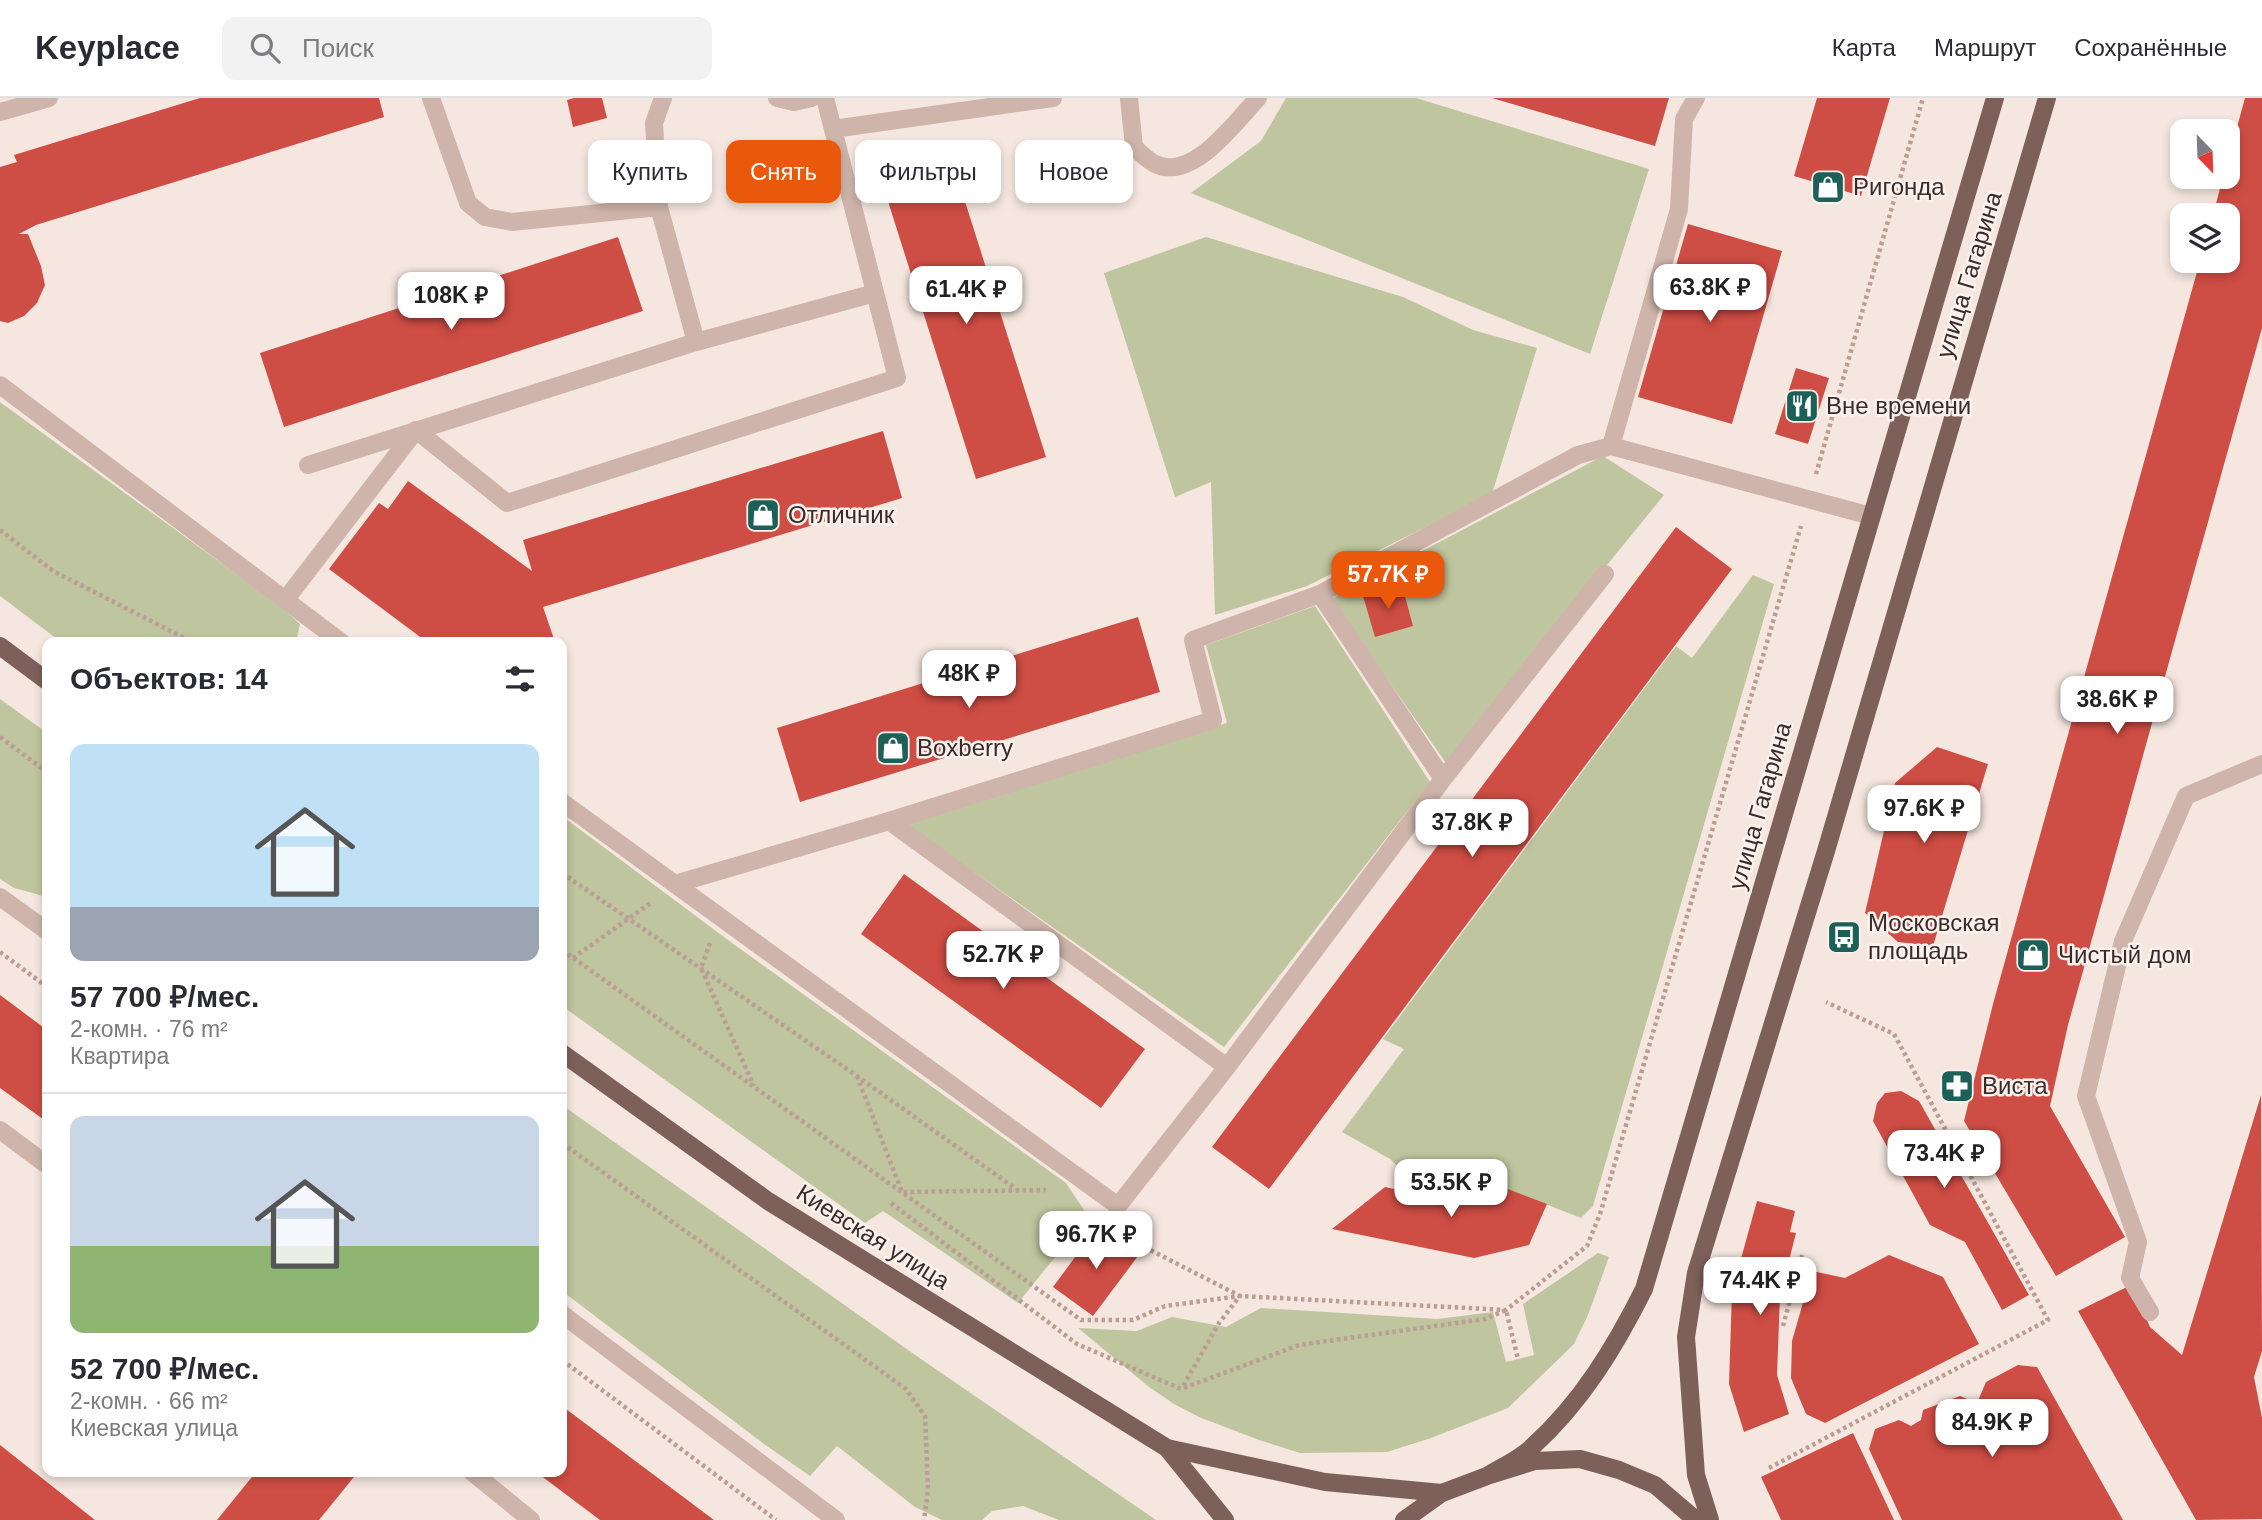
<!DOCTYPE html>
<html lang="ru">
<meta charset="utf-8">
<style>
body{margin:0;font-family:Arial,sans-serif;background:#f2f2f3;color:#2b2b33;height:100vh;display:flex;flex-direction:column;font-size:26px;white-space:nowrap}
*{box-sizing:border-box;margin:0}
p{font-size:23px;color:#7c7c81}
.icon{flex:none;width:38px;height:38px;fill:none;stroke:currentColor;stroke-width:2;stroke-linecap:round;stroke-linejoin:round}
.map{position:relative;flex:1;overflow:hidden}
.drawer{position:absolute;left:42px;top:539px;width:525px;height:840px;display:flex;flex-direction:column;background:#fff;border-radius:14px;box-shadow:0 4px 10px #0003}
.drawer>*{flex:none}
.top-card{position:absolute;left:588px;top:42px;width:665px;height:63px;display:flex;gap:14px}
.needle{width:46px;rotate:157deg}
.buttons{position:absolute;left:2170px;top:21px;display:grid;gap:14px}
.buttons a{display:grid;place-items:center;width:70px;height:70px;border-radius:14px;background:#fff;box-shadow:0 4px 10px #0003;font-size:35px}
.price{position:absolute;translate:-50% -60px;padding:0 16px;border-radius:14px;background:#fff;color:#222;font-size:23px;line-height:46px;filter:drop-shadow(0 2px 4px #0008)}
.price::after{content:'';position:absolute;left:50%;top:42px;width:21px;height:16px;margin-left:-10px;background:inherit;clip-path:polygon(0 0,100% 0,50% 100%)}
.price.selected{background:#ea580c;color:#fff}
ul{padding:0;list-style:none}
li{display:grid;align-content:center;gap:14px;height:371px;padding:0 28px}
li+li{border-top:2px solid #e1e1e2}
li span{display:grid;place-items:center;height:217px;border-radius:14px;color:#555}
li>.icon{margin-inline-start:auto}
span .icon{width:126px;height:126px;fill:#fffc;stroke-width:1}
li b{font-size:30px}
h2{display:flex;justify-content:space-between;align-items:center;height:84px;padding:0 28px;font-size:30px}
.pill{padding:0 24px;border-radius:14px;background:#fff;box-shadow:0 4px 10px #0003;font-size:24px;line-height:63px}
.pill.selected{background:#ea580c;color:#fff}
header{display:flex;align-items:center;gap:42px;box-sizing:border-box;height:98px;padding:0 35px;background:#fff;border-bottom:2px solid #e1e1e2}
header strong{font-size:33px}
nav{display:flex;gap:38px;margin-inline-start:auto;font-size:24px}
.search{width:490px;height:63px;background:#f2f2f3;display:flex;align-items:center;gap:18px;box-sizing:border-box;padding:0 24px;border-radius:14px;color:#7c7c81;font-size:26px}
.map>svg:first-child{display:block}
</style>
<header>
<strong>Keyplace</strong>
<div class="search"><svg class="icon" aria-label="search" viewBox="0 0 24 24"><circle cx="10" cy="10" r="6"/><path d="M15 15l6 6"/></svg>Поиск</div>
<nav><a>Карта</a><a>Маршрут</a><a>Сохранённые</a></nav>
</header>
<div class="map">
<svg width="2262" height="1422" viewBox="0 0 2262 1422">
<rect width="100%" height="100%" fill="#f5e7df"/>
<path fill="#bfc59e" d="M1286,0H1416L1649,71L1590,256L1191,95L1261,43Z
M1206,139L1403,199L1473,232L1537,250L1492,396L1307,488L1215,517L1211,384L1175,399L1104,175Z
M0,304L280,508L300,526L296,544H61L0,498Z
M1603,358L1664,397L1446,665L1331,501Z
M1753,477L1774,486L1593,1108L1581,1120L1466,1075L1455,1104L1429,1099L1390,1061L1342,1034L1404,951L1383,941L1676,548L1692,560Z
M1315,508L1430,684L1224,949L904,725L1227,625L1206,547Z
M0,601L47,635V799L14,790L0,781Z
M562,718L732,845L1066,1085L1088,1118L1018,1205L883,1113L865,1125L562,908Z
M562,1007L918,1259L1156,1422H1059L1023,1408L992,1413L982,1422H942L915,1409L837,1348L810,1378L764,1346L562,1193Z
M1598,1155L1609,1159L1588,1217L1574,1246L1508,1310L1431,1340L1387,1354L1300,1355L1259,1342L1199,1319L1174,1306L1149,1289L1078,1230L1137,1233L1172,1219L1226,1229L1261,1210L1437,1221L1493,1214L1506,1264L1534,1257L1523,1206Z"/>
<path fill="#ce4d44" d="M200,0H379L384,19L36,127L19,136H28L41,168L45,187L37,205L24,218L8,225L0,223V69L17,64L14,57Z
M574,0H602L607,20L573,29L567,2Z
M1492,0H1669L1655,48Z
M1817,0H1890L1861,98L1794,78Z
M2245,0H2262V230L2068,927L2050,1008L2125,1139L2056,1178L1964,1023L1993,906L2200,163H2228V117H2213L2223,79H2228V62Z
M956,75L1046,359L976,381L886,97Z
M1688,126L1782,153L1732,326L1638,299Z
M618,139L643,213L284,329L260,255Z
M1796,270L1829,280L1808,346L1775,336Z
M883,333L902,400L543,509L555,544H427L329,471L379,405L388,411L408,383L532,473L523,442Z
M1676,429L1732,471L1269,1091L1212,1049Z
M1402,487L1413,528L1375,539L1363,498Z
M1138,519L1160,594L800,704L777,630Z
M1937,649L1988,666L1933,848L1898,844L1865,815L1895,685Z
M904,776L1145,951L1101,1010L861,836Z
M0,897L47,932V1024L0,990Z
M1901,993L1919,1003L2029,1197L2002,1212L1965,1144L1930,1127L1873,1023L1877,1005L1885,995Z
M2261,997L2262,1253L2254,1279L2262,1320V1421L2196,1422L2078,1213L2131,1187L2150,1229L2182,1257Z
M1466,1075L1547,1106L1529,1147L1474,1160L1332,1131L1385,1089L1455,1104Z
M1757,1103L1795,1113L1790,1134L1796,1135L1780,1198L1777,1277L1789,1316L1744,1334L1729,1286L1732,1193Z
M1098,1128L1138,1158L1093,1218L1053,1189Z
M1889,1157L1943,1179L1979,1246L1825,1325L1806,1316L1791,1280L1792,1243L1812,1173L1845,1180Z
M2018,1267L2037,1269L2123,1422H1902L1869,1351L1875,1331L1899,1322L1911,1328L1921,1322L1923,1312L1960,1298L1977,1305L1986,1284Z
M562,1308L714,1422H600L536,1374H562Z
M1853,1335L1894,1422H1781L1761,1379Z
M0,1347L95,1422H0Z
M256,1374H358L319,1422H217Z"/>
<g fill="none" stroke-linecap="round" stroke-linejoin="round">
<path stroke="#ba9d94" stroke-width="4.5" stroke-dasharray="3.5 3.5" stroke-linecap="butt" d="M1816,376L1923,0
M0,432L53,473L192,544
M0,639L47,674
M562,775L857,978L1016,1091
M710,845L701,870L754,988
M562,852L1081,1222H1133L1165,1208L1240,1198L1506,1212L1587,1148L1600,1116L1801,428
M0,854L47,889
M573,860L652,804
M857,978L902,1094L1046,1092
M562,1045L906,1291L925,1318L928,1392L924,1422
M891,1105L1077,1246L1181,1291L1299,1247L1485,1221L1506,1212L1518,1261
M1124,1133L1125,1139L1240,1198L1219,1225L1182,1290
M1783,1228L1803,1154
M562,1262L776,1422
M1769,1370L2048,1222L1894,936L1826,904"/>
<path stroke="#ceb4aa" stroke-width="18" d="M431,0L468,105L485,119L512,124L659,109
M777,0L794,4L812,0
M1129,0L1134,49C1140,55 1148,62 1155,66C1193,84 1235,24 1258,0
M1696,0L1684,21L1679,111L1611,348L1871,418
M0,14L49,0
M833,31L1053,0
M696,244L875,195
M0,287L341,544
M308,367L696,244L659,109L654,25L663,0
M1320,496L1443,681
M286,501L416,332L507,405L897,280L825,0
M562,704L1118,1108L1227,969L1443,681L1605,476
M889,723L1227,969
M675,786L889,723L1213,622L1193,542L1320,496L1578,357L1611,348
M0,799L47,833
M0,1032L47,1067
M2150,1214L2130,1180L2138,1144L2086,998L2123,843L2186,698L2262,666
M562,1216L836,1422
M472,1374L531,1422"/>
<path stroke="#7e605a" stroke-width="18" d="M0,548L47,583
M562,955L768,1103L1167,1350L1325,1384L1442,1395
M1167,1350L1225,1422
M1487,1378C1501,1369 1520,1361 1532,1349C1581,1305 1615,1249 1644,1191L1995,0
M1404,1422L1442,1395L1487,1378L1535,1363L1580,1361L1619,1372L1655,1387L1696,1422
M1710,1422L1696,1377L1686,1239L1696,1175L1826,753L2047,0"/>
</g>
<defs>
<g id="shop-square" transform="scale(1.75)"><rect x="-9" y="-9" width="18" height="18" rx="4" fill="#1c6058" stroke="#fbf2ed"/><path d="M-5-2.5h2.3a2.7 3.5 0 0 1 5.4 0H5L5.5 6h-11ZM-1.5-2.5h3a1.5 2.3 0 0 0-3 0Z" fill="#fff"/></g>
<g id="restaurant-square" transform="scale(1.75)"><rect x="-9" y="-9" width="18" height="18" rx="4" fill="#1c6058" stroke="#fbf2ed"/><path d="M-5-6h1v4h1v-4h1v4h1v-4h1v5L-1.5 .5V6h-2V.5L-5-1ZM5-6V6H3V1.5H1.5Q1.5-4 5-6Z" fill="#fff"/></g>
<g id="bus-square" transform="scale(1.75)"><rect x="-9" y="-9" width="18" height="18" rx="4" fill="#1c6058" stroke="#fbf2ed"/><path d="M-5-6H5V4H4V6H2V4H-2V6H-4V4H-5ZM-3.5-4V0h7V-4ZM-3.5 1.2v1.5H-2V1.2ZM2 1.2v1.5H3.5V1.2Z" fill="#fff"/></g>
<g id="pharmacy-square" transform="scale(1.75)"><rect x="-9" y="-9" width="18" height="18" rx="4" fill="#1c6058" stroke="#fbf2ed"/><path d="M-2-6h4v4h4v4h-4v4h-4v-4h-4v-4h4Z" fill="#fff"/></g>
</defs>
<g fill-rule="evenodd">
<use href="#shop-square" x="1828" y="89"/>
<use href="#restaurant-square" x="1802" y="308"/>
<use href="#shop-square" x="763" y="417"/>
<use href="#shop-square" x="893" y="650"/>
<use href="#bus-square" x="1844" y="839"/>
<use href="#shop-square" x="2033" y="857"/>
<use href="#pharmacy-square" x="1957" y="988"/>
</g>
<g text-anchor="middle" stroke-width="5" stroke-linejoin="round" paint-order="stroke">
<g font-size="24" fill="#3b2c2a" stroke="#fbf2ed" text-anchor="start">
<text x="1853" y="97">Ригонда</text>
<text x="1826" y="316">Вне времени</text>
<text x="788" y="425">Отличник</text>
<text x="917" y="658">Boxberry</text>
<text x="1868" y="833">Московская<tspan x="1868" dy="28">площадь</tspan></text>
<text x="2058" y="865">Чистый дом</text>
<text x="1982" y="996">Виста</text>
</g>
<g font-size="24" fill="#3b2c2a" stroke="#fbf2ed">
<text transform="translate(1969 177) rotate(-73)" y="8">улица Гагарина</text>
<text transform="translate(1760 708) rotate(-74)" y="8">улица Гагарина</text>
<text transform="translate(873 1139) rotate(32)" y="8">Киевская улица</text>
</g>
</g>
</svg>
<div class="buttons">
<a><svg class="needle" viewBox="-14 -14 28 28"><path d="M0-13l5 13h-10z" fill="#e53935"/><path d="M0 13l5-13h-10z" fill="#7c7c81"/></svg></a>
<a><svg class="icon" aria-label="layers" viewBox="0 0 24 24"><path d="M12 4l9 5-9 5-9-5zM3 14l9 5 9-5"/></svg></a>
</div>
<b class="price" style="left:1710px;top:226px">63.8K ₽</b>
<b class="price" style="left:966px;top:228px">61.4K ₽</b>
<b class="price" style="left:451px;top:234px">108K ₽</b>
<b class="price selected" style="left:1388px;top:513px">57.7K ₽</b>
<b class="price" style="left:969px;top:612px">48K ₽</b>
<b class="price" style="left:2117px;top:638px">38.6K ₽</b>
<b class="price" style="left:1924px;top:747px">97.6K ₽</b>
<b class="price" style="left:1472px;top:761px">37.8K ₽</b>
<b class="price" style="left:1003px;top:893px">52.7K ₽</b>
<b class="price" style="left:1944px;top:1092px">73.4K ₽</b>
<b class="price" style="left:1451px;top:1121px">53.5K ₽</b>
<b class="price" style="left:1096px;top:1173px">96.7K ₽</b>
<b class="price" style="left:1760px;top:1219px">74.4K ₽</b>
<b class="price" style="left:1992px;top:1361px">84.9K ₽</b>
<div class="top-card">
<a class="pill">Купить</a>
<a class="pill selected">Снять</a>
<a class="pill">Фильтры</a>
<a class="pill">Новое</a>
</div>
<section class="drawer">
<h2>Объектов: 14<svg class="icon" aria-label="filters" viewBox="0 0 24 24"><path d="M4 7h16M4 17h16"/><circle cx="9" cy="7" r="2"/><circle cx="15" cy="17" r="2"/></svg></h2>
<ul>
<li><span style="background:linear-gradient(#bfe0f5 75%,#9aa5b1 0)"><svg class="icon" aria-label="home" viewBox="0 0 24 24"><path d="M3 11l9-7 9 7M6 9v11h12V9"/></svg></span><div><b>57 700 ₽/мес.</b><p>2-комн. · 76 m²</p><p>Квартира</p></div></li>
<li><span style="background:linear-gradient(#c9d6e8 60%,#8fb573 0)"><svg class="icon" aria-label="home" viewBox="0 0 24 24"><path d="M3 11l9-7 9 7M6 9v11h12V9"/></svg></span><div><b>52 700 ₽/мес.</b><p>2-комн. · 66 m²</p><p>Киевская улица</p></div></li>
</ul>
</section>
</div>
